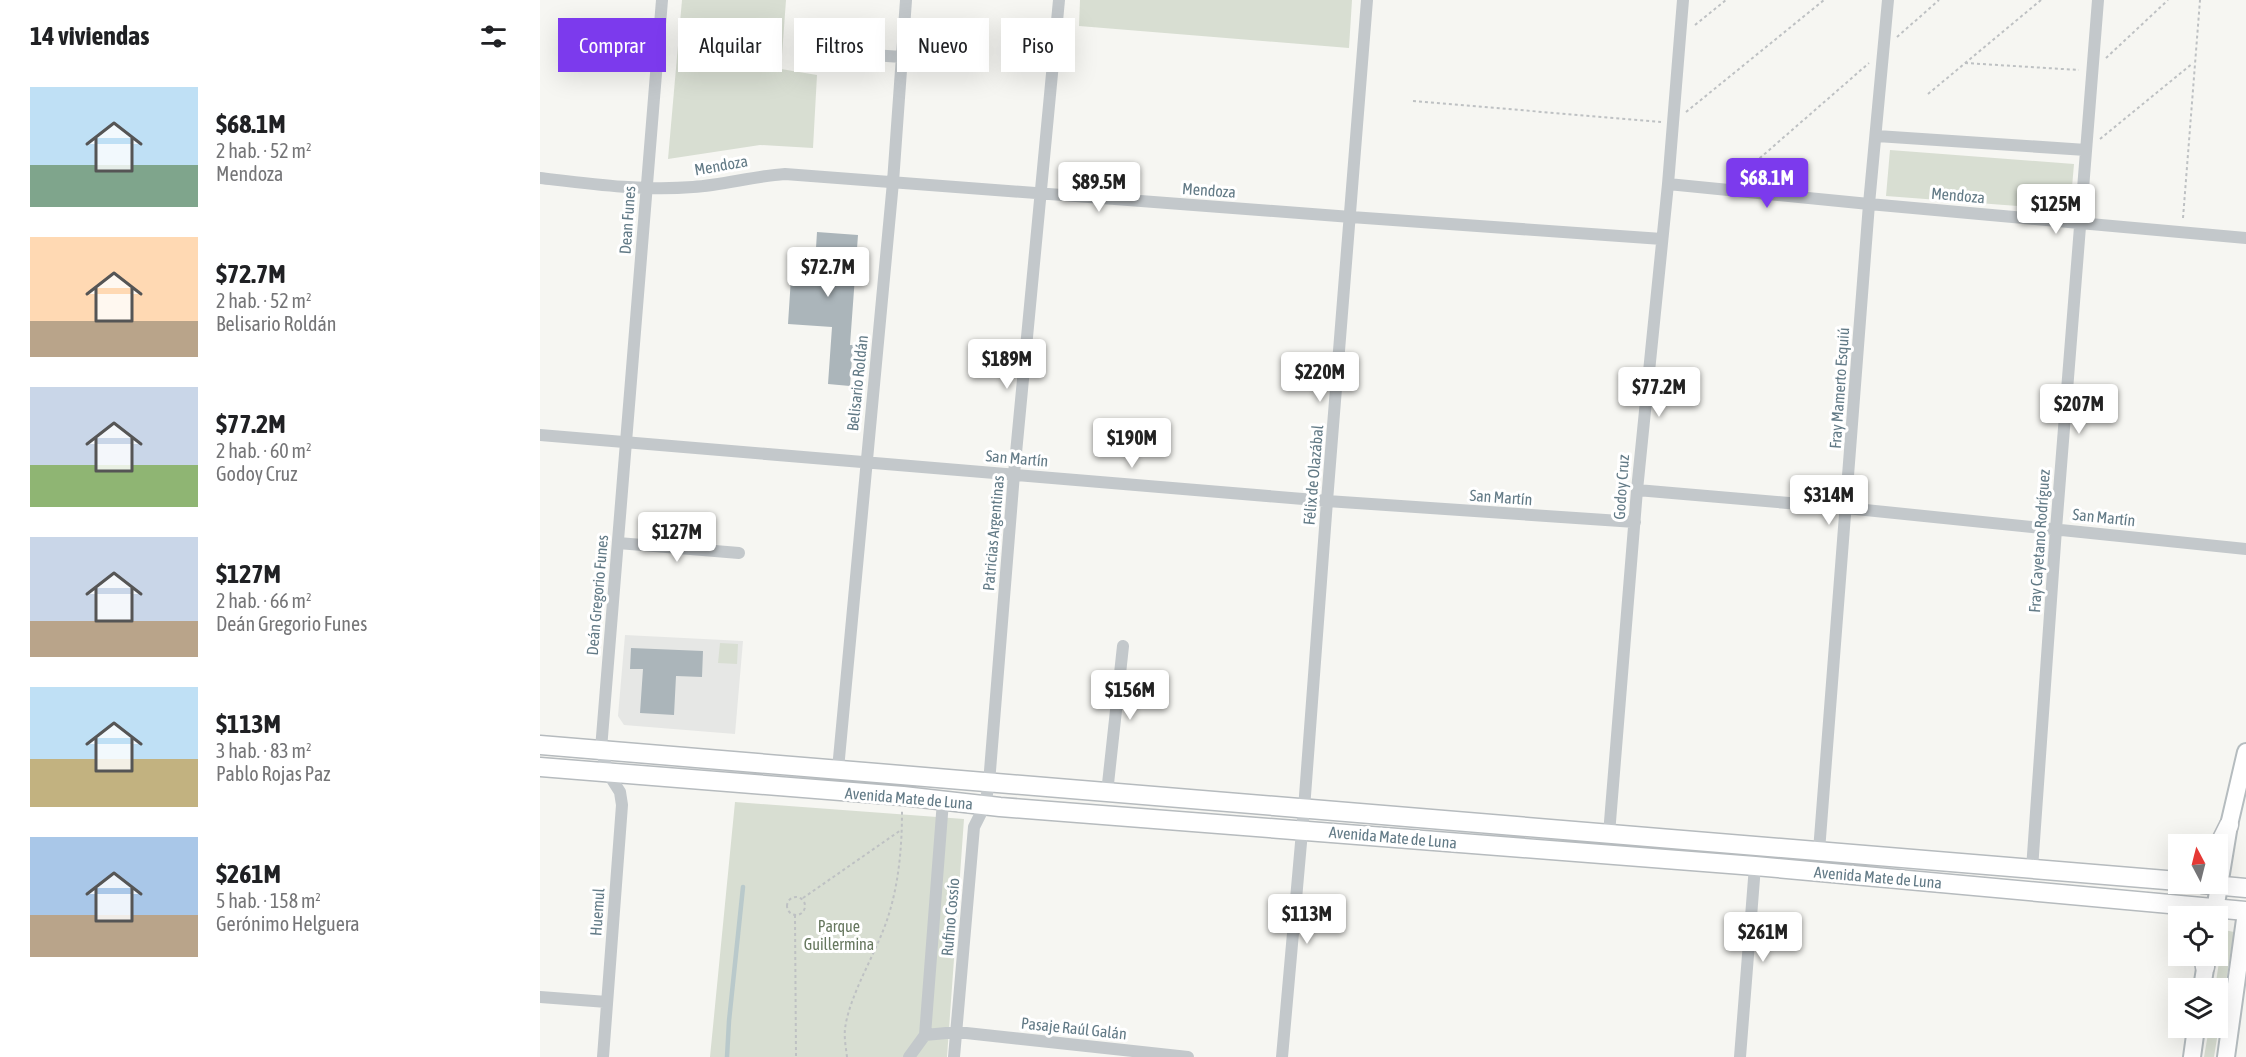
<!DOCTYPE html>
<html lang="es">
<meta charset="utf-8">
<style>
body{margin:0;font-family:"Asap Condensed",sans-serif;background:#f2f2f2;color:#202124;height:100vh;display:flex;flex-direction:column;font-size:22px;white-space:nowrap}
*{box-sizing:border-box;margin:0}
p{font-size:20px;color:#757577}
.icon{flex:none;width:33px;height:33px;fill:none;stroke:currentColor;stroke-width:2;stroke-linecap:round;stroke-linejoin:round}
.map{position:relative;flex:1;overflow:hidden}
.side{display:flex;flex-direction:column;background:#fff;width:540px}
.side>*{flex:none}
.guide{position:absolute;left:18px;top:18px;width:570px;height:54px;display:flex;gap:12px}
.needle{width:39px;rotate:353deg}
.controls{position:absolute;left:1628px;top:834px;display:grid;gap:12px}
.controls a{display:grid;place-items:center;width:60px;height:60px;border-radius:0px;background:#fff;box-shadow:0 6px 24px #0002;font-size:30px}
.price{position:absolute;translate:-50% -51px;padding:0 14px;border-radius:6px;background:#fff;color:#222;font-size:20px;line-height:39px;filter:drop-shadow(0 2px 3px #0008)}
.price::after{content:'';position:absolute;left:50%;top:36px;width:18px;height:14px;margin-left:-9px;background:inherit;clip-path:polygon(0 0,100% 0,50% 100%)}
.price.active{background:#7c3aed;color:#fff}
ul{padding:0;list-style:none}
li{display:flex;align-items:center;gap:18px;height:150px;padding:0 30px}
li span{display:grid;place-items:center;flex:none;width:168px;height:120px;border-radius:0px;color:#555}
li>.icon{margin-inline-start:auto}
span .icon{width:72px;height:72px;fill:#fffc;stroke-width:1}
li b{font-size:26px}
h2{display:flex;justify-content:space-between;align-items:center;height:72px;padding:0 30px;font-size:26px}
.pill{padding:0 21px;border-radius:0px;background:#fff;box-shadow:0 6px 24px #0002;font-size:21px;line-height:54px}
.pill.active{background:#7c3aed;color:#fff}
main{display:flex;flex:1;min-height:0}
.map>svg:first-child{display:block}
</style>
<main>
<section class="side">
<h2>14 viviendas<svg class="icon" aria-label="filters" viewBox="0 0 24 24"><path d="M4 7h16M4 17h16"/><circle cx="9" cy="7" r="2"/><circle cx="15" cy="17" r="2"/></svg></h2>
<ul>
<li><span style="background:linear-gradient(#bfe0f5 65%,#7fa58c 0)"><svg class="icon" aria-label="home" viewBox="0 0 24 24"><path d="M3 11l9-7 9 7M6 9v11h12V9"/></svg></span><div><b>$68.1M</b><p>2 hab. · 52 m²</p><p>Mendoza</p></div></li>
<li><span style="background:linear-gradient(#ffd9b3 70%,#b9a48a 0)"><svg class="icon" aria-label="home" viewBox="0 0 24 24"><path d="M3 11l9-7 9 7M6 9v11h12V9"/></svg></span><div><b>$72.7M</b><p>2 hab. · 52 m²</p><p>Belisario Roldán</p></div></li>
<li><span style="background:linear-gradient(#c9d6e8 65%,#8fb573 0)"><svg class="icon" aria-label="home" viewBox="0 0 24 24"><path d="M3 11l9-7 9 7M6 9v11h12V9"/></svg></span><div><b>$77.2M</b><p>2 hab. · 60 m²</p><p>Godoy Cruz</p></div></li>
<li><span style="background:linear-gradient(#c9d6e8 70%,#b9a48a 0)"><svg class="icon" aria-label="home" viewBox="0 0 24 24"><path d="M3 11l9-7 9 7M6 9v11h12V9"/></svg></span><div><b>$127M</b><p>2 hab. · 66 m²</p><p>Deán Gregorio Funes</p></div></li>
<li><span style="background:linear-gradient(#bfe0f5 60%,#c2b280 0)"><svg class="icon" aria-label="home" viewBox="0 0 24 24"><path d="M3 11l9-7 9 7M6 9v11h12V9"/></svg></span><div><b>$113M</b><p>3 hab. · 83 m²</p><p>Pablo Rojas Paz</p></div></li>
<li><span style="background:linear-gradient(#a9c7e8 65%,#b9a48a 0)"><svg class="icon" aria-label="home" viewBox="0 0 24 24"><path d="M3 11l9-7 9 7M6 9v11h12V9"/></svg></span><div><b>$261M</b><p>5 hab. · 158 m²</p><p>Gerónimo Helguera</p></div></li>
</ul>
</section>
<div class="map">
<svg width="1706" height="1057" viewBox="0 0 1706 1057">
<rect width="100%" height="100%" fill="#f6f6f2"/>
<path fill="#e6e7e5" d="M85,635L203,641L195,734L84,725L78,716Z"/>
<path fill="#d8ded2" d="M142,0H246L241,69L277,75L273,148L220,145L128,159Z
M540,0H812L809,48L539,26Z
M1350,150L1534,164L1530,210L1346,196Z
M180,643L198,644L197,664L178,663Z
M195,802L424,819L407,1057H170Z
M1684,930L1694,932L1674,1057H1664L1669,1028H1677V988H1675Z"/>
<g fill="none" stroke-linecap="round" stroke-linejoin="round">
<path stroke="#b9c9cb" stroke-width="4.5" d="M187,1057L189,1021L203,887"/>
</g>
<path fill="#abb5ba" d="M277,232L318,235L310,345H313L310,386L288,384L292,327L248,324L252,262L275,264Z
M91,648L163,651L162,677L136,676L134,715L100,713L103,669H90Z"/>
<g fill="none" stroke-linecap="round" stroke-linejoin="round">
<g stroke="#b5bcbf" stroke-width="20">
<path id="secondary" d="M1674,916L1689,825L1706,752
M1662,988L1667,956
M1652,1057L1656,1028
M1686,1057L1706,912"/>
</g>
<g stroke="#b6bbbe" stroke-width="21">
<path id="primary" d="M0,745L1638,881
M0,767L363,796L460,807L1215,866L1706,911
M1677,849L1689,825
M1662,884L1706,888
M1663,956L1665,967
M1701,957L1706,948"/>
</g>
<path stroke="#bec1c3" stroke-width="2" stroke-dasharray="3 3" stroke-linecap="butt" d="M1155,25L1186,0
M1357,37L1399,0
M1566,58L1628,0
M1425,63L1539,70
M1388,94L1501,0
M873,101L1121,122
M1146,112L1284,0
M1560,139L1653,63
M1197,178L1329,63
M1643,218L1660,0
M247 906a9 9 0 1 1 18 0a9 9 0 1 1-18 0Z
M263,898L361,830
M255,915L256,1057
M307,1057C306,1048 304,1038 305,1029C309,995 337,952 348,917C359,883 362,846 362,811"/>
<path stroke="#c3c8cb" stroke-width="12" d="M273,51L362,57
M1337,136L1546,150
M0,178C51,184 101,191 153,187C184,185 214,176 245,174L811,217L1122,239
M1128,184L1329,204L1706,238
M0,435L787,501L1095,522
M1097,490L1306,508L1706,549
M78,543L199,553
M298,769L353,182L366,0
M567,793L583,646
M1069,834L1097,490L1128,184L1143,0
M1279,851L1329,204L1348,0
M1492,869L1516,529L1558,0
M0,997L67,1002
M385,1035L403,801
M63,1057L82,805L80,792L68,773L61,749L122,0
M369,1057L385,1035L417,1032L648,1057
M414,1057L434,827L445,805L449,783L474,474L519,0
M742,1057L764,809L787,501L827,0
M1200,1057L1215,866"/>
<use href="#secondary" stroke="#fff" stroke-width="16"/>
<use href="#primary" stroke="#fff" stroke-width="18"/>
</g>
<g text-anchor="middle" stroke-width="6" stroke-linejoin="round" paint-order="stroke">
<g font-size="16" fill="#627a86" stroke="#fff">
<text transform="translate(181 165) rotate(-10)" y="6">Mendoza</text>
<text transform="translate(669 190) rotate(4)" y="6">Mendoza</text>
<text transform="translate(1418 195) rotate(5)" y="6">Mendoza</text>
<text transform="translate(87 220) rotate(-86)" y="6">Dean Funes</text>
<text transform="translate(317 383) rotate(-84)" y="6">Belisario Roldán</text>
<text transform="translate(1299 388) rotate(-86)" y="6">Fray Mamerto Esquiú</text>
<text transform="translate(477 458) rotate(5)" y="6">San Martín</text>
<text transform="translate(773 475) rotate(-85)" y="6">Félix de Olazábal</text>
<text transform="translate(1081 487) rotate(-86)" y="6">Godoy Cruz</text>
<text transform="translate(961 497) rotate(4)" y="6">San Martín</text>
<text transform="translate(1564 517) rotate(6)" y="6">San Martín</text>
<text transform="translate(453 533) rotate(-85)" y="6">Patricias Argentinas</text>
<text transform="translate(1499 541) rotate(-86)" y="6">Fray Cayetano Rodríguez</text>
<text transform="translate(57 595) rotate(-85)" y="6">Deán Gregorio Funes</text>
<text transform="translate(369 798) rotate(5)" y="6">Avenida Mate de Luna</text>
<text transform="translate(853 837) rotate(5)" y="6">Avenida Mate de Luna</text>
<text transform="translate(1338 877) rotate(5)" y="6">Avenida Mate de Luna</text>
<text transform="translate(57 912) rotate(-86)" y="6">Huemul</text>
<text transform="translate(410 917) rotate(-85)" y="6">Rufino Cossío</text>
<text transform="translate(534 1028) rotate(6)" y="6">Pasaje Raúl Galán</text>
</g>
<g font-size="16" fill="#66775e" stroke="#fff">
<text x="299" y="932">Parque<tspan x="299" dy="18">Guillermina</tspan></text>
</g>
</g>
</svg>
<div class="controls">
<a><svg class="needle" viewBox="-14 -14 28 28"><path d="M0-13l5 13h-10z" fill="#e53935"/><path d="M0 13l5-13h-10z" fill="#757577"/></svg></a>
<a><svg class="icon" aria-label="locate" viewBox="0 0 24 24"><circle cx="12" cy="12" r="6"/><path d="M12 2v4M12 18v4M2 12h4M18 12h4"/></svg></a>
<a><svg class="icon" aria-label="layers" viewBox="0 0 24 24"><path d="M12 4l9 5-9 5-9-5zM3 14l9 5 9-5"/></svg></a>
</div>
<b class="price active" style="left:1227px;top:209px">$68.1M</b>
<b class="price" style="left:559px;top:213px">$89.5M</b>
<b class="price" style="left:1516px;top:235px">$125M</b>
<b class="price" style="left:288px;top:298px">$72.7M</b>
<b class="price" style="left:467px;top:390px">$189M</b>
<b class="price" style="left:780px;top:403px">$220M</b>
<b class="price" style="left:1119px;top:418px">$77.2M</b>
<b class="price" style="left:1539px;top:435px">$207M</b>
<b class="price" style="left:592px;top:469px">$190M</b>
<b class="price" style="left:1289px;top:526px">$314M</b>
<b class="price" style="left:137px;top:563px">$127M</b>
<b class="price" style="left:590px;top:721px">$156M</b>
<b class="price" style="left:767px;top:945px">$113M</b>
<b class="price" style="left:1223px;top:963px">$261M</b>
<div class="guide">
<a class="pill active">Comprar</a>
<a class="pill">Alquilar</a>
<a class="pill">Filtros</a>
<a class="pill">Nuevo</a>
<a class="pill">Piso</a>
</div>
</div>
</main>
